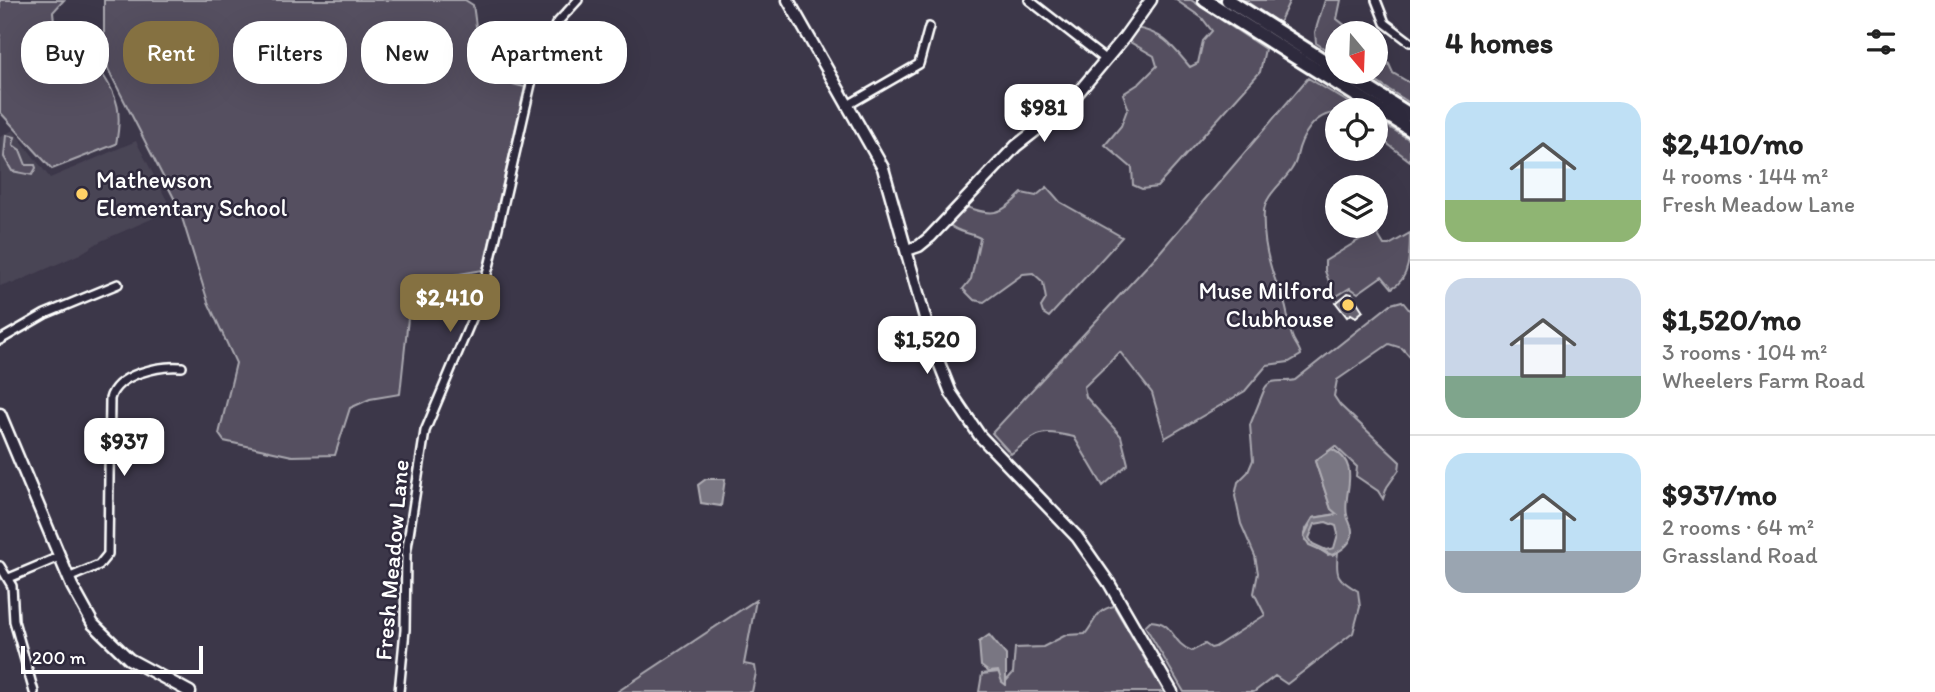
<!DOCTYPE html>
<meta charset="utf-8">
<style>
body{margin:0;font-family:Itim,sans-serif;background:#f2f2f2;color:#222;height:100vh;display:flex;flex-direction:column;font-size:26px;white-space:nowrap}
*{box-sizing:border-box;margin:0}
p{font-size:23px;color:#767676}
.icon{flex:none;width:38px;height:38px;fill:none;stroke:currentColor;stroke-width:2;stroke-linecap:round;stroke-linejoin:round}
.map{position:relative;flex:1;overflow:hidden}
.sheet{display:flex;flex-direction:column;background:#fff;width:525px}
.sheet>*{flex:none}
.top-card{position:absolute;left:21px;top:21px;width:665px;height:63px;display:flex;gap:14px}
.needle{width:46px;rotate:161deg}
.tools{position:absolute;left:1325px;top:21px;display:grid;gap:14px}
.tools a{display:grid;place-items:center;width:63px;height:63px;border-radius:50%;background:#fff;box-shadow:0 7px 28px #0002;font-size:35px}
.scale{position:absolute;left:21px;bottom:18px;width:182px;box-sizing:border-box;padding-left:7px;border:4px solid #fff;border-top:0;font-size:19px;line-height:24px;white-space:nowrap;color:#fff;-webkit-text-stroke:5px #2f2a3d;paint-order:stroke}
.price{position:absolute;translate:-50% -60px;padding:0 16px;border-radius:14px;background:#fff;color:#222;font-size:23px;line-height:46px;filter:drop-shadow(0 2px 4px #0008)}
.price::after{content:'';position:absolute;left:50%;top:42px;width:21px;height:16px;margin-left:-10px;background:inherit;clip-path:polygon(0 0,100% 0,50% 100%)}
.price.current{background:#857141;color:#fff}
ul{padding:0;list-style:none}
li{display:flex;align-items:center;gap:21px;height:175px;padding:0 35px}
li+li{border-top:2px solid #e0e0e0}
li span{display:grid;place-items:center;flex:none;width:196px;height:140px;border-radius:21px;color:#555}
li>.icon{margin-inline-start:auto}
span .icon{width:84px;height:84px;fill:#fffc;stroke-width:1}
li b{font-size:30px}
h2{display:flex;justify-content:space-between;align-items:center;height:84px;padding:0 35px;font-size:30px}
.pill{padding:0 24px;border-radius:28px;background:#fff;box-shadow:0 7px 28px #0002;font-size:24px;line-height:63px}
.pill.current{background:#857141;color:#fff}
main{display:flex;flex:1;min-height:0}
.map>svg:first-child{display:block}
</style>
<main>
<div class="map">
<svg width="1410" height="692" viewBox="0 0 1410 692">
<rect width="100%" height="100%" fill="#3c3749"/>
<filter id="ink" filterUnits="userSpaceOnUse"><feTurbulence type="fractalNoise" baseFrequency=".0143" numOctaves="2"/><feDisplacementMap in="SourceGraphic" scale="14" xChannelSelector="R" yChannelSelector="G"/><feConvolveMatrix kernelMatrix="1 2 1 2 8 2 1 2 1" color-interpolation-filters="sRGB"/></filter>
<g filter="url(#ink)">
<path fill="#494455" d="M13,130L50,178L136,141L172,210L101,241L80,254L12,284L11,282L0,286V137Z"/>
<path fill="#555060" stroke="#aaa8b0" stroke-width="2" d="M0,0H64L53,12L56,42L74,75L101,72C119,98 122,113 116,144L52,169L0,112Z
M104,0H465L473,5C476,22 478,57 489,71C497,82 513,84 525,87L483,270L448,276L437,290L409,309L400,394L370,399L350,408L335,455L292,456L224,441L219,434L236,363L208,302L179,208L108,69L104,47Z
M1176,0H1191L1265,49L1260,72L1157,187L1142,189L1133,185L1132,168L1105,145L1121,126L1128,107L1123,94L1140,83L1157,66L1154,56L1130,42L1129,37L1135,28C1163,32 1173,47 1190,67L1198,63L1203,41L1212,31L1202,18Z
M1244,0H1290L1279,23Z
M1325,0H1341L1337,19L1346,26L1355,29V33H1337V57L1316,43L1315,32Z
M1376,52L1389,64L1393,73L1410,83V103L1361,72H1376Z
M1308,78L1361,110H1337V113C1314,113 1301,137 1297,156C1294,177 1266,190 1264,211C1262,241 1271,273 1283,299C1288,310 1288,324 1292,336C1294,343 1300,348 1301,355L1289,362L1267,365L1245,391L1165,438L1152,393L1120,352L1084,387L1086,397L1121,436L1128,464L1103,486L1074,437C1038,429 1040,432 1011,454L992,433L1160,252Z
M1376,119L1410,140V161L1376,135Z
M6,135L15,137L13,145L20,150L26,165H35L36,168L32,175L12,171L4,157Z
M1047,187L1060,202L1122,237L1049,317L1043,313L1041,307L1046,299L1043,282L1033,273L1023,274L984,302L974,300L963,289L971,279L980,238C969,232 958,233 950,225L964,206C994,217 1000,215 1022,193L1036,196Z
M1372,232H1376L1384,245H1389L1410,233C1410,255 1410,279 1392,288L1382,276L1358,293L1350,288L1335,297L1325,271V261Z
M1402,301L1410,311V357L1402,348L1389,344L1337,380L1334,396L1340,405L1400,462L1399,470L1387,487L1383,499L1378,491L1356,476L1357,467L1335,446L1315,461L1331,509L1337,514L1313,518L1306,529L1305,540L1328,555L1338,552C1335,576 1337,579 1358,591L1360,607L1353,633L1287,684L1275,676L1254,692H1184L1145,626L1150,621C1176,622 1169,642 1192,651L1205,644L1211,648L1215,647L1265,615L1254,593L1258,573L1255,556L1241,524L1235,496L1238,482L1248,472L1253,460L1250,425L1265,388C1272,377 1284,383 1295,380L1391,304Z
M756,600L744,664L755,666L756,673L752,692H617Z
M1114,606L1164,692H979L982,674L999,672L1007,680L1013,673L1015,648L1043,647L1066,635L1085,634C1096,621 1095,610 1114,606Z"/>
<path fill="#797682" stroke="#afadb4" stroke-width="2" fill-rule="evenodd" d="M1332,449C1363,465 1342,493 1347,515C1348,522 1354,527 1352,536C1349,546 1340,551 1332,555L1309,545L1304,536L1313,518L1337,514L1331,509L1315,461ZM1326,522L1336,526L1338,534L1334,548L1326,550L1313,544L1309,538L1315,524Z
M706,479H725L721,506L701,503L698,485Z
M989,635L1006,655V685L1002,682L998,671L989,672L981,666L979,642Z"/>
<path fill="#666270" stroke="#fff" stroke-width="2" d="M1348,293L1352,294L1363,311L1356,317L1351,314L1347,317L1336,303Z"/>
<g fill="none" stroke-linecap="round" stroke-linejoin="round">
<g stroke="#fff" stroke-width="12">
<path id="street" d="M1029,0L1106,60
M1376,0L1385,23L1410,42
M848,105L919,64L929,27
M0,340L45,314L118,284
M0,566L12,586L14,621L34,692
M9,578L59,557
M68,578L99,565L108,554L110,399C116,374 160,365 182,367
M399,692L405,630L406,554L425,431L477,307L490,263L534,71L556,24L578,0"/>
</g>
<g stroke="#fff" stroke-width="15">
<path id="secondary" d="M788,0L883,168L934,350L951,393L980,436L1077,537L1109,583L1172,692
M907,250L919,246L930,237L1016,146L1067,106L1123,39L1151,0
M0,414L72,586L93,624L129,659L190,692"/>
</g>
<g stroke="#fff" stroke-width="18">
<path id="highway" d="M1205,0L1410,129
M1228,0L1337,69
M1342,72L1410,115"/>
</g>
<use href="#street" stroke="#2f2a3d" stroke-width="7"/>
<use href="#secondary" stroke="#2f2a3d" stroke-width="10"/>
<use href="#highway" stroke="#2f2a3d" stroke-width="12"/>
</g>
</g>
<g fill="#ffd166" stroke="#2f2a3d" stroke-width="2.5">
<circle cx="82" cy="194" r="7"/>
<circle cx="1348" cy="305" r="7"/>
</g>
<g text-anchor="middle" stroke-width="5" stroke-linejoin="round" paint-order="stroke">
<g font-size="24" fill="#fff" stroke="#2f2a3d" text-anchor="start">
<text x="96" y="188">Mathewson<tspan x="96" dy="28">Elementary School</tspan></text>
<text x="1334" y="299" text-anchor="end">Muse Milford<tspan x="1334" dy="28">Clubhouse</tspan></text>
</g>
<g font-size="24" fill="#fff" stroke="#2f2a3d">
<text transform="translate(392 560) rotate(-85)" y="8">Fresh Meadow Lane</text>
</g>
</g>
</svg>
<div class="tools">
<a><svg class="needle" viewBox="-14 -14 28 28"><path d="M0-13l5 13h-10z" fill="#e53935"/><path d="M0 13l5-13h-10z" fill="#767676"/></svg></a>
<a><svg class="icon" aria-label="locate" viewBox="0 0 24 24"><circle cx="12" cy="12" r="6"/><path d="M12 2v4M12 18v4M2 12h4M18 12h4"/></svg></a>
<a><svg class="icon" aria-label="layers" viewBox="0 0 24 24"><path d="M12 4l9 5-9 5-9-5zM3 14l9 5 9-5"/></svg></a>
</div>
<div class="scale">200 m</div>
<b class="price" style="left:1044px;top:144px">$981</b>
<b class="price current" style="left:450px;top:334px">$2,410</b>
<b class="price" style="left:927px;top:376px">$1,520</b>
<b class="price" style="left:124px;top:478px">$937</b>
<div class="top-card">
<a class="pill">Buy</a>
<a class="pill current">Rent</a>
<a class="pill">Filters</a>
<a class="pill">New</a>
<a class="pill">Apartment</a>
</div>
</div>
<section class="sheet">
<h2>4 homes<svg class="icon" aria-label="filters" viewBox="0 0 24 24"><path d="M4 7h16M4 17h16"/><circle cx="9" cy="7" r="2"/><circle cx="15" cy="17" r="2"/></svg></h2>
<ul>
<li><span style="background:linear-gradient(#bfe0f5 70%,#8fb573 0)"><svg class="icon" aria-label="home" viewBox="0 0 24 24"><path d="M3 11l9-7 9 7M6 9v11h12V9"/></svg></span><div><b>$2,410/mo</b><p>4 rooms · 144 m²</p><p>Fresh Meadow Lane</p></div></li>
<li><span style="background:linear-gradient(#c9d6e8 70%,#7fa58c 0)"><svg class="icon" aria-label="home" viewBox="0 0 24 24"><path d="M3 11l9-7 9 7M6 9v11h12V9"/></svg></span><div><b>$1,520/mo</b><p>3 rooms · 104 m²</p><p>Wheelers Farm Road</p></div></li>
<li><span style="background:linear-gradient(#bfe0f5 70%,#9aa5b1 0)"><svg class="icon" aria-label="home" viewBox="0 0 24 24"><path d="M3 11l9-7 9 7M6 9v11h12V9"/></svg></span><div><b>$937/mo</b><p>2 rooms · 64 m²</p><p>Grassland Road</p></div></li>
</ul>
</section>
</main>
